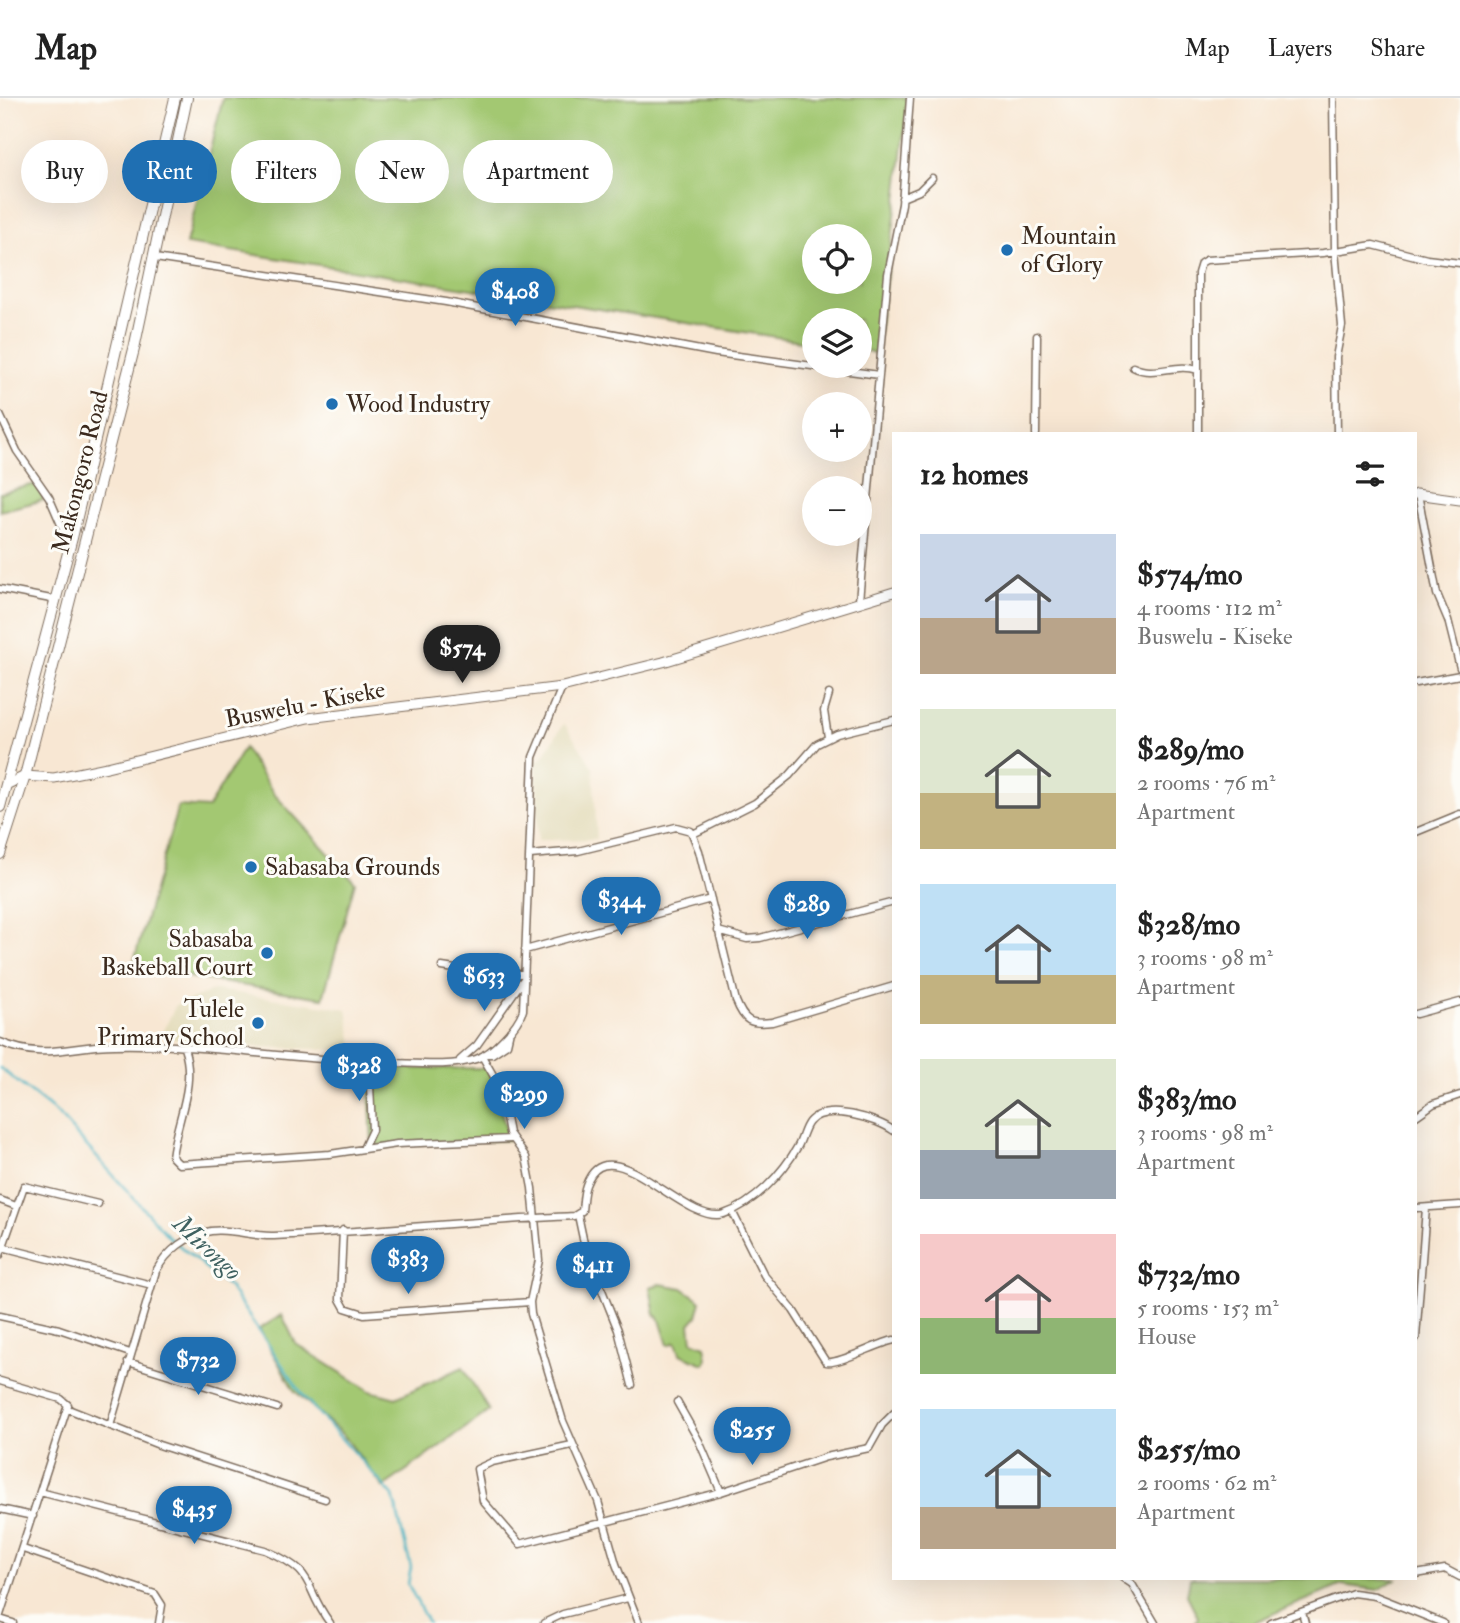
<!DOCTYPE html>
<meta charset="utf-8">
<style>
body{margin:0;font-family:"IM FELL Double Pica",serif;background:#f6f6f6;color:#222;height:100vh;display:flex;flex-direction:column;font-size:26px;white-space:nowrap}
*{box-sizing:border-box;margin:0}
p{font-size:23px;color:#767676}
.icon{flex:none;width:38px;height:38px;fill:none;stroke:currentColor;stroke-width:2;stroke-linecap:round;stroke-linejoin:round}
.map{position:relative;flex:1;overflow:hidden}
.details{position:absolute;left:892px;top:334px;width:525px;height:1148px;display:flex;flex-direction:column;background:#fff;border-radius:0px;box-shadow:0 7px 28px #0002}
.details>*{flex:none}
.banner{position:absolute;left:21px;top:42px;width:665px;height:63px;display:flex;gap:14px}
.tools{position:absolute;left:802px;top:126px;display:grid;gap:14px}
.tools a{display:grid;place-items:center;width:70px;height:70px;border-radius:50%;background:#fff;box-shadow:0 7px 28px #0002;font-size:35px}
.price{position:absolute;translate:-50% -60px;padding:0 16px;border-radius:24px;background:#1f6fb2;color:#fff;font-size:23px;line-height:46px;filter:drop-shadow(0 2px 4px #0008)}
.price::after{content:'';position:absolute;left:50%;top:42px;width:21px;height:16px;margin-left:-10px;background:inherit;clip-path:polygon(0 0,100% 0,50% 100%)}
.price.selected{background:#222;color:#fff}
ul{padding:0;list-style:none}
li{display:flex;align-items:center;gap:21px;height:175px;padding:0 28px}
li span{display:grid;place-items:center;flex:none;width:196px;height:140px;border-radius:0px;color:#555}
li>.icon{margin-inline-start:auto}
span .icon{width:84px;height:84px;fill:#fffc;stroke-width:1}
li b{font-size:30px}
h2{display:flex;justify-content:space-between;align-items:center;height:84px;padding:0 28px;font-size:30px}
.pill{padding:0 24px;border-radius:32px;background:#fff;box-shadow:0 7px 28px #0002;font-size:24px;line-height:63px}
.pill.selected{background:#1f6fb2;color:#fff}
header{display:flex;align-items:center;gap:42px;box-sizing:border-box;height:98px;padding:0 35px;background:#fff;border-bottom:2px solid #e0e0e0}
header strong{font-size:33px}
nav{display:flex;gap:38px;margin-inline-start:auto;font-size:24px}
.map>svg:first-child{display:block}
</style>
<header>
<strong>Map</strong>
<nav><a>Map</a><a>Layers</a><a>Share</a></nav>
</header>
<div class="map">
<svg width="1460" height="1525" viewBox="0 0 1460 1525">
<rect width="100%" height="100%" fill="#fdfcf7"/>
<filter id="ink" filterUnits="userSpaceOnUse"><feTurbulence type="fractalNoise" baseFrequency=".0143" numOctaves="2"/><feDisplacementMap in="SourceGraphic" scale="14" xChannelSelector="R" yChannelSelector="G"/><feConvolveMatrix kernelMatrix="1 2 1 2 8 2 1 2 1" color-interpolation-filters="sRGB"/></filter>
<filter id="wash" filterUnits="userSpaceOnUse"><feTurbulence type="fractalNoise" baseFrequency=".00686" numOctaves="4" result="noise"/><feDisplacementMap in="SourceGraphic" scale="28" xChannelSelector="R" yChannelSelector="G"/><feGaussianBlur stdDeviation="1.57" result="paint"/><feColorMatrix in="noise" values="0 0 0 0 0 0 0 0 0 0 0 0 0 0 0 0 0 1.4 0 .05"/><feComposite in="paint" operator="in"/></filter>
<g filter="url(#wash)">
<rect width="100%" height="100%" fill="#f8e7d3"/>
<path fill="#e3dbba" d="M564,625L593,670L597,741L538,742L537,662L542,661Z
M215,892L347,911L354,952L226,948L160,939L176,907Z"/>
<path fill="#a3c872" stroke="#6f7948" stroke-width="2" fill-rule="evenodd" d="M223,0H908L897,103L876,255L859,252V222H814V245L186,146ZM814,138H859V184H814Z
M36,386L44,402L0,413V395Z
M244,650L274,696L355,784L323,900L132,870L178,708L208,710Z
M489,970L509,1042L372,1047L369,971Z
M660,1186L682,1190L701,1203L697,1218L690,1226L692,1243L705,1248L707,1261L704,1266L680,1256L676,1244L668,1247L659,1219L655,1217L650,1189Z
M282,1217L296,1246L370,1293L396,1300L463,1269L489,1313L383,1389L344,1338L294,1292L259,1231Z
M1190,1481V1480L1396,1481L1378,1492L1342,1487L1252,1525H1195L1198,1519L1187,1497Z"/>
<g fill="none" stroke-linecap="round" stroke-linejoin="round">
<path stroke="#46b3c3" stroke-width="2.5" d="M0,970L56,1014L169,1139L229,1189L304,1299L393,1398L411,1469L408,1486L428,1525"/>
</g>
</g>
<g filter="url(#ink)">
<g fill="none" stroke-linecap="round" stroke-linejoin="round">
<g stroke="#7d6c5d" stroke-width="9">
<path id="street" d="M1333,0L1335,153L1342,228L1336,259L1337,336
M902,100L919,93L932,80
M155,160L446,204L716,255L879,277
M1133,269C1155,280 1176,264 1198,272
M0,317L17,353L49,399L69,445
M1036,336L1037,238
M1198,336V175L1201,165L1206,162L1323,155L1373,147L1427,161L1460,165
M1418,396L1437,496L1448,522L1460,570
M0,491L56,502
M859,503L888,176L902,106L910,0
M1416,585L1460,577
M828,639L824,613L829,596
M1416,734L1460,716
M693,736L755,705L789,678L817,646L837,636L894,622
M530,757L578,753L676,729L691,733L699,753L736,903C744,923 750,927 772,924L894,888
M635,790L641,819
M718,833L747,841L760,840L894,804
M525,852L711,801
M442,869L487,876H523
M1416,916L1460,904
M0,944C44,963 70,947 115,947C209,945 302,964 396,965C422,966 451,969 476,961C492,956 518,928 523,912L533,659L562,589
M184,950C197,987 176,1022 172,1059L179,1066L330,1056L397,1046L511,1041
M485,956H492L507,946L510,933
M482,958L500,989L509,1035L526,1059L532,1090L539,1162L530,1204L531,1216L563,1323L598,1403L616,1466L639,1525
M460,962L477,947L523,882
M1416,1018L1433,1006L1460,997
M363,1051L372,1032L369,965
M0,1102L16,1108
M1416,1110L1460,1107
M732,1113L764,1177L793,1212L826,1264C837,1267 879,1245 894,1242
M578,1117L585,1150L618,1232L632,1287
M343,1132L340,1201L345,1210L364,1216L530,1204
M2,1149L152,1187
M0,1157L24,1088L98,1106
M0,1218L59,1231L130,1255
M1416,1240L1426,1110
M128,1264L277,1310
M0,1283L61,1301L68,1307L0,1517
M677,1304L699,1343L721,1394
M68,1311L159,1347L325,1401
M110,1328L156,1173C167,1153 187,1137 211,1133C232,1130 253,1139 274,1138C374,1133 474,1123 574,1118L582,1113C583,1105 583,1095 586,1087C609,1024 685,1129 724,1116C754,1106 783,1075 798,1048C802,1041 804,1030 809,1024C825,1004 878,1021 894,1033
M572,1347L492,1364L477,1371L483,1403L520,1446L721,1394L826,1359L869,1350L882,1327L894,1315
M40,1394L265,1452C320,1476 301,1486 330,1525
M0,1411L33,1418
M23,1451L155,1496L162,1507L159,1525
M1416,1476L1445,1471L1460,1479
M1123,1480L1132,1486L1155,1525
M1302,1514L1305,1525
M0,1521L13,1525
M544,1525L563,1516L628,1500
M1271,1525L1353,1495L1375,1498L1443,1525"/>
</g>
<g stroke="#7d6c5d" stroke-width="11">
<path id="secondary" d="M1416,396L1460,402
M8,686L25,678L54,680L107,669L308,620L562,589L663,564L894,494"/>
</g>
<g stroke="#7d6c5d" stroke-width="12">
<path id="primary" d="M0,709L72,440L175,0
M0,756L25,678L134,251L187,0"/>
</g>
<use href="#street" stroke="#fff" stroke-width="6"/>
<use href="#secondary" stroke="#fff" stroke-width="9"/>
<use href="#primary" stroke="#fff" stroke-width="10"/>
</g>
</g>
<g fill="#1f6fb2" stroke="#fdfcf7" stroke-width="2.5">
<circle cx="1007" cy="152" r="7"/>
<circle cx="332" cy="306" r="7"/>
<circle cx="251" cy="769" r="7"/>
<circle cx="267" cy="855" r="7"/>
<circle cx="258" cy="925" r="7"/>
</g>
<g text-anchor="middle" stroke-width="6" stroke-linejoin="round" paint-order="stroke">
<g font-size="24" fill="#3b2a1e" stroke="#fdfcf7" text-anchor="start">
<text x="1021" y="146">Mountain<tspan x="1021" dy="28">of Glory</tspan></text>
<text x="346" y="314">Wood Industry</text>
<text x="265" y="777">Sabasaba Grounds</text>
<text x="253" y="849" text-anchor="end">Sabasaba<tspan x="253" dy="28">Baskeball Court</tspan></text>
<text x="244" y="919" text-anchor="end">Tulele<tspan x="244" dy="28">Primary School</tspan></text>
</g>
<g font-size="24" fill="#3b2a1e" stroke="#fdfcf7">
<text transform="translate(80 374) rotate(-76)" y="8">Makongoro Road</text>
<text transform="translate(305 606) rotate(-11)" y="8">Buswelu - Kiseke</text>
</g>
<g font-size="26" font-style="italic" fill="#3f6160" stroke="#fdfcf7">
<text transform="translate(208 1149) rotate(43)" y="9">Mirongo</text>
</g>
</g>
</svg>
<div class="tools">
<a><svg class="icon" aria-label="locate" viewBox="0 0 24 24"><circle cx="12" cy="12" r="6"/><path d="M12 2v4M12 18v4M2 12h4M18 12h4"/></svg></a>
<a><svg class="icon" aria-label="layers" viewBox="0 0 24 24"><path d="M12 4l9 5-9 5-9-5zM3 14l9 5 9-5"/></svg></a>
<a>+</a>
<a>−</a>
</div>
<b class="price" style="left:515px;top:230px">$408</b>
<b class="price selected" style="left:462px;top:587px">$574</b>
<b class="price" style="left:621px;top:839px">$344</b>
<b class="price" style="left:807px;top:843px">$289</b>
<b class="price" style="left:484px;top:915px">$633</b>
<b class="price" style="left:359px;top:1005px">$328</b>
<b class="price" style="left:524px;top:1033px">$299</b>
<b class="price" style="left:408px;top:1198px">$383</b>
<b class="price" style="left:593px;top:1204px">$411</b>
<b class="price" style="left:198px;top:1299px">$732</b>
<b class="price" style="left:752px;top:1369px">$255</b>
<b class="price" style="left:194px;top:1448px">$435</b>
<div class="banner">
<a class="pill">Buy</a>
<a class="pill selected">Rent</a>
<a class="pill">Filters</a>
<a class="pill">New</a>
<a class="pill">Apartment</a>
</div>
<section class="details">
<h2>12 homes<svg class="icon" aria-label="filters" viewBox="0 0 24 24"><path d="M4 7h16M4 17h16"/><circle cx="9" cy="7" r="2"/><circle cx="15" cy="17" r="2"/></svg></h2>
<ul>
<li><span style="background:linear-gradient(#c9d6e8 60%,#b9a48a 0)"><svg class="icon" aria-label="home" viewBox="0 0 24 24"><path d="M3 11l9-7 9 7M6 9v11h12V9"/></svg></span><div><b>$574/mo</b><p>4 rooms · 112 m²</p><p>Buswelu - Kiseke</p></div></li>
<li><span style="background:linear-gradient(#dfe7d0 60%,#c2b280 0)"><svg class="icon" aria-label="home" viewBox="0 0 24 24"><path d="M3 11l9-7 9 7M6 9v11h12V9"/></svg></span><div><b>$289/mo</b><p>2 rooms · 76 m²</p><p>Apartment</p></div></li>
<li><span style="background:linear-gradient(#bfe0f5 65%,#c2b280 0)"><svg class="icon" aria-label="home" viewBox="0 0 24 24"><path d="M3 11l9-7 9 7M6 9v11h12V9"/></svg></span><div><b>$328/mo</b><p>3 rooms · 98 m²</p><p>Apartment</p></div></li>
<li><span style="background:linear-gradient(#dfe7d0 65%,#9aa5b1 0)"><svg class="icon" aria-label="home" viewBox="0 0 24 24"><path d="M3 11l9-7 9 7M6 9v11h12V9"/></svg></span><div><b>$383/mo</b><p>3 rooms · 98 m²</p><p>Apartment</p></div></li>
<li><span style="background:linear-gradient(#f6c9c9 60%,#8fb573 0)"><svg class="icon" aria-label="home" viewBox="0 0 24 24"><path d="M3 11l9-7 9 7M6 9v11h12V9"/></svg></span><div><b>$732/mo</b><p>5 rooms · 153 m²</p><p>House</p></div></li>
<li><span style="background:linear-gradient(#bfe0f5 70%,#b9a48a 0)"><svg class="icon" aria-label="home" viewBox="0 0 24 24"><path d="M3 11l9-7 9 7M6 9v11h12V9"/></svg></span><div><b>$255/mo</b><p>2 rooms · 62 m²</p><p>Apartment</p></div></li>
</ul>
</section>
</div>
